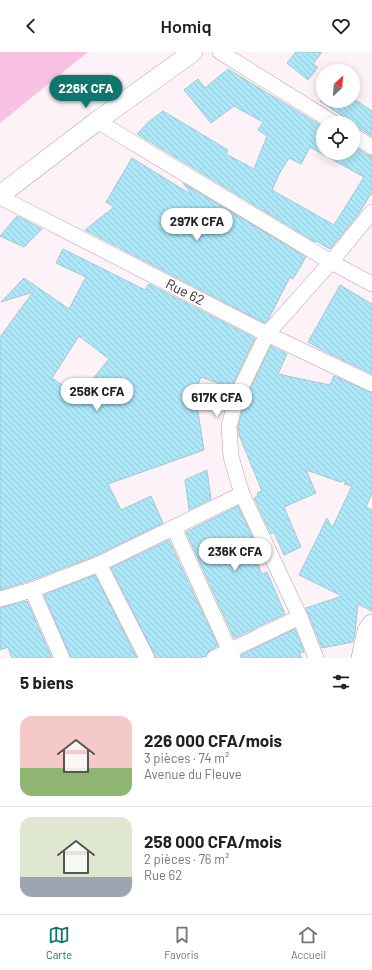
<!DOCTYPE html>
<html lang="fr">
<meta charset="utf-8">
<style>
body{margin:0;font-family:Barlow,sans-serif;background:#f2f2f2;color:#202124;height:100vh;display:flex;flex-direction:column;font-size:15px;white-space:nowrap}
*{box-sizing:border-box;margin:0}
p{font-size:13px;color:#757577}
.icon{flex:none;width:22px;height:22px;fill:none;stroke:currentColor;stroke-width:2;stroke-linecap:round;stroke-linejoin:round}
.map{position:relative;height:606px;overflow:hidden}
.drawer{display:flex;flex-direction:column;background:#fff;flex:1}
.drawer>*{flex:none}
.needle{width:26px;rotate:26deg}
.buttons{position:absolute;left:316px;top:12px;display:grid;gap:8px}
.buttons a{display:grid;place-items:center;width:44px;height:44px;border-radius:50%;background:#fff;box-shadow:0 2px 10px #0003;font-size:20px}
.price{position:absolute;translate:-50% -34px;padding:0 9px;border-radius:14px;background:#fff;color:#222;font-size:13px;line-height:26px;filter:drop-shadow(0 1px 2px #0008)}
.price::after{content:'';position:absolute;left:50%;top:24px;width:12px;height:9px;margin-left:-6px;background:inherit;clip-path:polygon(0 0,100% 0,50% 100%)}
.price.on{background:#0f766e;color:#fff}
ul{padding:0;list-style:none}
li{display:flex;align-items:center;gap:12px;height:100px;padding:0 20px}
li+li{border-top:1px solid #e0e0e0}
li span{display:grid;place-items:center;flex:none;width:112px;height:80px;border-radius:12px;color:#555}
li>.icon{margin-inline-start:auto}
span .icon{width:48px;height:48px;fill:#fffc;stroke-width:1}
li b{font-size:17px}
h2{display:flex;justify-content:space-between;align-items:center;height:48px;padding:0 20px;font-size:17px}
header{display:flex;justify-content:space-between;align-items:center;height:52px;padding:0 20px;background:#fff;font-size:18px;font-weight:600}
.tab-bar{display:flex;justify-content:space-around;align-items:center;height:56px;border-top:1px solid #e0e0e0;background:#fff;font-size:11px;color:#757577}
.tab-bar a{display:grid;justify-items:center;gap:2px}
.tab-bar .on{color:#0f766e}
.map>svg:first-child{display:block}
</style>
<header><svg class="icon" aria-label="back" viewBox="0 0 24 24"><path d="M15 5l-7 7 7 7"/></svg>Homiq<svg class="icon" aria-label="heart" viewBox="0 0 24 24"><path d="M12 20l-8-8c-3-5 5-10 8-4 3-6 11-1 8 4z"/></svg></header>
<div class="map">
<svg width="372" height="606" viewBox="0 0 372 606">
<defs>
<pattern id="building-back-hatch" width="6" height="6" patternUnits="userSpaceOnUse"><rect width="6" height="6" fill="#abe9fa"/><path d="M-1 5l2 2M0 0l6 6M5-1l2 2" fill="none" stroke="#94c8d7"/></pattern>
</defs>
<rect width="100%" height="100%" fill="#fdf2f8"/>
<path fill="#f9c2e2" d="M0,0H88L0,71Z"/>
<path fill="url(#building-back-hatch)" stroke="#a7c7cf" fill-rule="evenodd" d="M296,0H322L313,12L318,15L308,28L287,11Z
M228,17L323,75V101H353V94L367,103L372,104V140L358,163L330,197L316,189L315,190L137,82L146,73V72L163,59L228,98L226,102L254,117L267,84L258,78L263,70L234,54L211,71L184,38L198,27L205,36ZM310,95L364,125L334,173L272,138L279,122L289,106L301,112Z
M320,49H357L372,59V84L358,75L353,74V71Z
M132,106L192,143L183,131L306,205L293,227L290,225L269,266L265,271L85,178L114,155L106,150Z
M17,164L42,177L24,195L0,184Z
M63,197L145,238L149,232L255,286L231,336L201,325L195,341L204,398L108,432L121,458L151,444L163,471L95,504L29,529L0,538V285L33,240L1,250L24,226L69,257L86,225L56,211ZM79,284L109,307L79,344L52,326Z
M340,233L372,252V322L328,301L308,290Z
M271,294L287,302L278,322L330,333L334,324L372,341V441L366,455L372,458V559L358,552L355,580L353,590L322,596L306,556L342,544L299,523L327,466L332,476L352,434L344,432L346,428L341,430L306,418L316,441L284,455L301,495L284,503L274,480L271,482L254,446L258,444L257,441L262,439L239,383L238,375L245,347Z
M207,418L211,447L189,458L185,428Z
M238,454L254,488L248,490L262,522L267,520L285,562L234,586L186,480Z
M169,488L218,594L210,598L206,604L200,606H156L111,516Z
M95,523L137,606H71L44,543Z
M27,549L52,606H12L8,595L0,598V556Z
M295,577L304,600L299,601L302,606H242L241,603Z"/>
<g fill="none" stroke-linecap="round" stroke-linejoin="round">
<g stroke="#b79dac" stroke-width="16">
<g id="minor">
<path d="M220,0L334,71"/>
<path d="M97,69L331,210L372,232"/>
<path d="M353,83L372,95"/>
<path id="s1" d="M0,145L267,282L372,332"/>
<path d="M174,476L233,606"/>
<path d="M99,512L147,606"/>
<path d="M32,538L62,606"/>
<path d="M0,547L32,538L99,512L242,442"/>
<path d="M214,606L300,565"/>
<path d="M316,606L300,565L242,442L231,405L229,374L237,344L267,282L331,210L372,160"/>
</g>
</g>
<g stroke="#b79dac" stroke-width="20">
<path id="tertiary" d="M0,143L97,69L193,0"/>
</g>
<g stroke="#b79dac" stroke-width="22">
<path id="secondary" d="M362,606L368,579L372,573"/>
</g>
<use href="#minor" stroke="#fff" stroke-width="15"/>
<use href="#tertiary" stroke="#fff" stroke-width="19"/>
<use href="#secondary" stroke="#fff" stroke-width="21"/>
</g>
<g text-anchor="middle" stroke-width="3.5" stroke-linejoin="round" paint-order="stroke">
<g font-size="14" fill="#3a3036" stroke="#fff">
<text dy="5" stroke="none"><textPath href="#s1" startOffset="208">Rue 62</textPath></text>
</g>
</g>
</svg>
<div class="buttons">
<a><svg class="needle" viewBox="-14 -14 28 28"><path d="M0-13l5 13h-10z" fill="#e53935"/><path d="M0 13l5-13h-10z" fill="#757577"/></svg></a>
<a><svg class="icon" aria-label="locate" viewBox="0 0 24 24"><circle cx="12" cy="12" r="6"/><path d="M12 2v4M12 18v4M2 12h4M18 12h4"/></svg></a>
</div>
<b class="price on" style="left:86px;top:57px">226K CFA</b>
<b class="price" style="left:197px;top:190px">297K CFA</b>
<b class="price" style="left:97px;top:360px">258K CFA</b>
<b class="price" style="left:217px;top:366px">617K CFA</b>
<b class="price" style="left:235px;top:520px">236K CFA</b>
</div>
<section class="drawer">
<h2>5 biens<svg class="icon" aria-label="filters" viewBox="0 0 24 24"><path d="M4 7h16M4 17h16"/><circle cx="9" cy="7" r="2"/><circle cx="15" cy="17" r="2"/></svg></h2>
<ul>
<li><span style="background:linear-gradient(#f6c9c9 65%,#8fb573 0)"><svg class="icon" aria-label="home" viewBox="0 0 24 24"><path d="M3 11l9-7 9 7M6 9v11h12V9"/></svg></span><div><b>226 000 CFA/mois</b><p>3 pièces · 74 m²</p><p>Avenue du Fleuve</p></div></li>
<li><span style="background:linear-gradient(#dfe7d0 75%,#9aa5b1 0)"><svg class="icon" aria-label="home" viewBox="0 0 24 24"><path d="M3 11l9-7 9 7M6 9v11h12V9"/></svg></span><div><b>258 000 CFA/mois</b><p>2 pièces · 76 m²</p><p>Rue 62</p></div></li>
</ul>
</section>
<nav class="tab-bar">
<a class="on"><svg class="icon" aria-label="map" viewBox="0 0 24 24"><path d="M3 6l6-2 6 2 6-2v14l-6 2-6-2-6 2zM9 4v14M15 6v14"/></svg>Carte</a>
<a><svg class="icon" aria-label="saved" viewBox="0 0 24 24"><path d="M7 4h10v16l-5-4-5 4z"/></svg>Favoris</a>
<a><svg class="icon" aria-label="home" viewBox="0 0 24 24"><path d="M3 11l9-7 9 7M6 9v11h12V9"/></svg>Accueil</a>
</nav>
